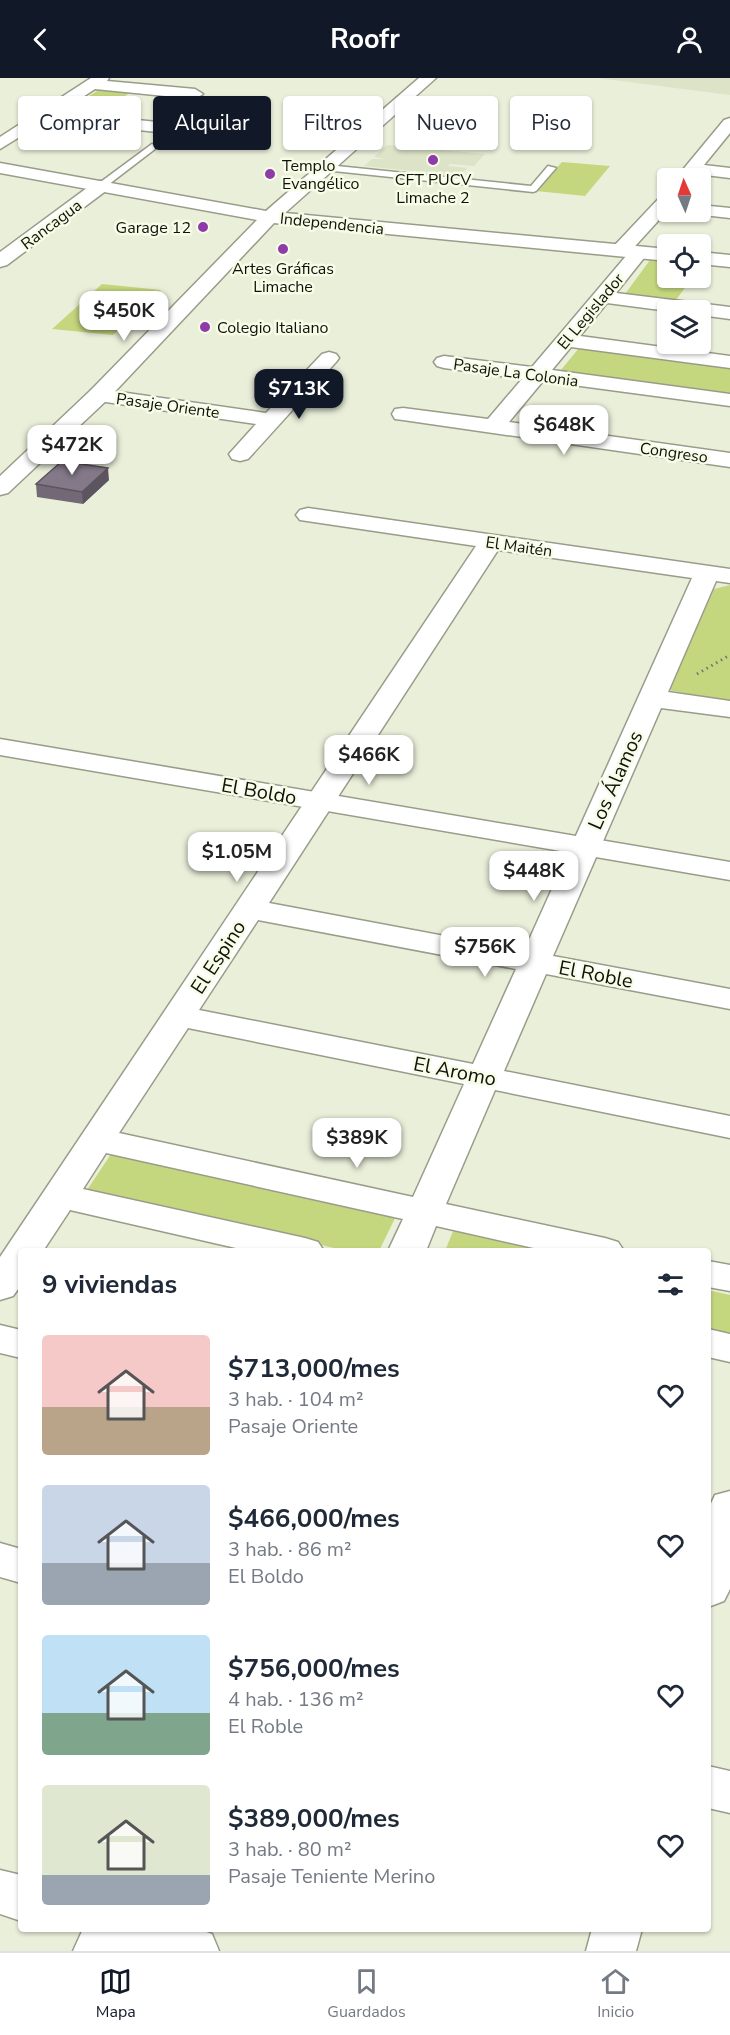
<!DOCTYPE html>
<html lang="es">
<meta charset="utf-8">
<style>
body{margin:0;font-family:"Nunito Sans",sans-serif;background:#f6f6f7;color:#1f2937;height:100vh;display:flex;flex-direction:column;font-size:22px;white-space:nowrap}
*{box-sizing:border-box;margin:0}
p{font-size:20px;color:#747a83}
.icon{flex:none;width:33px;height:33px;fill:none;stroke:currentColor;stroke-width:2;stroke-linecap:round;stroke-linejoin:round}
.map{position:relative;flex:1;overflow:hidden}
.drawer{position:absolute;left:18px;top:1170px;width:693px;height:684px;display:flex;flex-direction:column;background:#fff;border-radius:6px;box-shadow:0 2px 4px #0004}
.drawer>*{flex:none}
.guide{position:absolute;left:18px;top:18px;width:694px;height:54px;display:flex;gap:12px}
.needle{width:39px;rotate:357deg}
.fabs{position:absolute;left:657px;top:90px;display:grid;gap:12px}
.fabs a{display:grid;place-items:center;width:54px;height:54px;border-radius:6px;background:#fff;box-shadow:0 2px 4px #0004;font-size:30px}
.price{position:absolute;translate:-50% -51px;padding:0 14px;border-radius:12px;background:#fff;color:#222;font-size:20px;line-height:39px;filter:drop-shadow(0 2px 3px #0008)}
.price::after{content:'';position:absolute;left:50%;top:36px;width:18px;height:14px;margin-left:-9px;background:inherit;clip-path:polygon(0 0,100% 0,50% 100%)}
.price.selected{background:#111827;color:#fff}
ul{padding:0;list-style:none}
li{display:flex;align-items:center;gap:18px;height:150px;padding:0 24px}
li span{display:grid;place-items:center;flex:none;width:168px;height:120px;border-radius:6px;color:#555}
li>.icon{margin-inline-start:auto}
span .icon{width:72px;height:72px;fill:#fffc;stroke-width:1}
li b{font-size:26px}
h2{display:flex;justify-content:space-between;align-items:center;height:72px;padding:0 24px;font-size:26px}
.chip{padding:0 21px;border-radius:6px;background:#fff;box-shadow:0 2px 4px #0004;font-size:21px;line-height:54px}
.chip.selected{background:#111827;color:#fff}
header{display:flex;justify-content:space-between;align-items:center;height:78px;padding:0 24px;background:#111827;color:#fff;font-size:27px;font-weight:700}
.tabs{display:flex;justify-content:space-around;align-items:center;height:84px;border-top:2px solid #e0e1e3;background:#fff;font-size:16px;color:#747a83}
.tabs a{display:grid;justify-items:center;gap:3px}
.tabs .selected{color:#111827}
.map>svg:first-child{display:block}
</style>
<header><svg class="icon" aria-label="back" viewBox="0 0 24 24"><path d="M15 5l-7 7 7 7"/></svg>Roofr<svg class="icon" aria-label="person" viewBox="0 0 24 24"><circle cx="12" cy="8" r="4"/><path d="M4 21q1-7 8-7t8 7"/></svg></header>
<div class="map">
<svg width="730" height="1873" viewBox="0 0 730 1873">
<rect width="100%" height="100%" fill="#eaefda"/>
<path fill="#dce3c7" d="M598,0H730V17Z
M387,67L485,76L474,88L450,86L448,88L467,90L460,98L364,88L372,81H387L374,79Z"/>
<path fill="#c5d77e" d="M100,11L132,13L113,27L80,24Z
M562,84L610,88L585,118L536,113Z
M650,182L667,184L668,200H692L676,222L625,216Z
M102,206L161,212L113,257L52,251Z
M579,270L730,286V320L556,298Z
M730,507V624L669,612L714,511Z
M115,1070L398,1134L379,1173H347L87,1112Z
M453,1153L541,1173H445Z
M708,1212L730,1217V1269L708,1264Z"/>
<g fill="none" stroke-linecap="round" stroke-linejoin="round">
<g stroke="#989c89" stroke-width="3">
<path id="lane" d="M152,66L157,69L155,71L104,110H98V106Z
M327,87L531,108L548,88L556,90L536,113L533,114L324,92L322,90Z"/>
</g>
<g stroke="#989c89" stroke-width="3">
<path id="street" d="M91,0H109L107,3L195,11L203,16L195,21L95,11L60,34L157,44L165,49L157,54L47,42L0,71V59Z
M730,40V55L704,87L730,90V100L697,96L693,100H676L724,42Z
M101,103L107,104L110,108L107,112L7,187L0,189V174L95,104Z
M668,116V132L627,177H613L611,173L613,169L662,117Z
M700,127L730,130V140L694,136L692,134H700Z
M639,169L646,171L648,175L616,215L730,229V241L700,237V232L668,233L607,225L580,258L730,278V290L571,269L552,292L730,316V328L543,303L509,344L730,375V389L403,342L395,341L392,336L395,331L403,330L488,341L522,301L444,290L437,288L434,284L437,280L444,278L532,289L632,171Z
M329,274L336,276L339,280L336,284L248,381L240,383L232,381L229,376L256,346L99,323L91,322L88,317L91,312L99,311L266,335L322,276Z
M308,430L730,491V505L716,503L668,614L730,623V639L661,630L553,878L730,911V931L546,896L504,993L730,1038V1060L495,1012L446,1126L605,1160L618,1164L624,1173H547L436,1148L426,1173H388L403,1141L106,1075L83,1111L305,1160L318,1164L324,1173H249L70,1132L43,1173H21V1207L13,1218L0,1222V1179L476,468L300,442L296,437L300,432ZM498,472L692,500L524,873L269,825ZM258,842L516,891L473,986L199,932ZM188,950L464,1006L413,1119L119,1055Z
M708,1183L730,1187V1213L708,1209Z
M0,1247L21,1252V1280L0,1275Z
M708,1251L730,1256V1284L708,1279Z
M730,1413V1511L724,1523L708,1529V1432L715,1417Z
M0,1465L21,1471V1505L0,1499Z
M708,1688L730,1693V1735L708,1730Z
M83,1851H133L123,1873H73Z
M592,1851H642L636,1873H586Z"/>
</g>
<g stroke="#989c89" stroke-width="3">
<path id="secondary" d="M419,0H436L285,135L668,171V183L274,145L107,322L8,415L0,417V398L91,312L257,142L0,95V85L266,133Z
M700,174L730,177V189L700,186Z
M0,661L730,784V802L0,677Z
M0,1792L21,1797V1843L0,1836Z
M97,1851H198L212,1856L219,1873H119L104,1867Z"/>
</g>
<path stroke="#75786b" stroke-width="3" stroke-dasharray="1.5 4" stroke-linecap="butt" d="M697,596L730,577"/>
<use href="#lane" fill="#fff" fill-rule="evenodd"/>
<use href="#street" fill="#fff" fill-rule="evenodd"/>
<use href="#secondary" fill="#fff" fill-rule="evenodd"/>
</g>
<path fill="#726876" d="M109,402L83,426L37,419L36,406Z"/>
<path fill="#5c5560" d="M108,390L109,402L83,426L82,414Z"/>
<path fill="#847989" stroke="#5c5560" stroke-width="1.5" d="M62,383L108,390L82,414L36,406Z"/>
<g fill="#8e3ba9" stroke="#f7fce7" stroke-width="2">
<circle cx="433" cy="82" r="6"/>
<circle cx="270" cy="96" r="6"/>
<circle cx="203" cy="149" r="6"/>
<circle cx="283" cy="171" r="6"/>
<circle cx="205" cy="249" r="6"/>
</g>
<g text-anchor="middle" stroke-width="5" stroke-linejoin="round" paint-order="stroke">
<g font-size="16" fill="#10110b" stroke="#f7fce7" text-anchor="start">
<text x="282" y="93">Templo<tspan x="282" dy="18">Evangélico</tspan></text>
<text x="433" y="107" text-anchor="middle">CFT PUCV<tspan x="433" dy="18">Limache 2</tspan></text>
<text x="191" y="155" text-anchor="end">Garage 12</text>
<text x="283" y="196" text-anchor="middle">Artes Gráficas<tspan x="283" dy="18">Limache</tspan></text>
<text x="217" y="255">Colegio Italiano</text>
</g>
<g font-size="16" fill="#10110b" stroke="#f7fce7">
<text transform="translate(332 145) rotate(6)" y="6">Independencia</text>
<text transform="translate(51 146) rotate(-37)" y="6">Rancagua</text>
<text transform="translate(590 233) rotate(-50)" y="6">El Legislador</text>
<text transform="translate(516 294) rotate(8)" y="6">Pasaje La Colonia</text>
<text transform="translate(168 327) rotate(8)" y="6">Pasaje Oriente</text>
<text transform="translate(674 374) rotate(8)" y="6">Congreso</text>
<text transform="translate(519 468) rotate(8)" y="6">El Maitén</text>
</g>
<g font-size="20" fill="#10110b" stroke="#f7fce7">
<text transform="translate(615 702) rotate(-66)" y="7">Los Álamos</text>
<text transform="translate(259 713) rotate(10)" y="7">El Boldo</text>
<text transform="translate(218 879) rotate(-57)" y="7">El Espino</text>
<text transform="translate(596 896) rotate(11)" y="7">El Roble</text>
<text transform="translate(455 993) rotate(11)" y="7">El Aromo</text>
</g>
</g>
</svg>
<div class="fabs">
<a><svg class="needle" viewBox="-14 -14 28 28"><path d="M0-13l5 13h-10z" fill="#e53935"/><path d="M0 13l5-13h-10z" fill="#747a83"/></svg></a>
<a><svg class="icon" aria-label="locate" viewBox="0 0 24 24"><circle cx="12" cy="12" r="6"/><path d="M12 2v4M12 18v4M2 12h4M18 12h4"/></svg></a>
<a><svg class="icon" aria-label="layers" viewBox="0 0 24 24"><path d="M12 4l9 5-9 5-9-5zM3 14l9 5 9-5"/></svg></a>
</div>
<b class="price" style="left:124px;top:264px">$450K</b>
<b class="price selected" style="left:299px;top:342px">$713K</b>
<b class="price" style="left:564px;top:378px">$648K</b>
<b class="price" style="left:72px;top:398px">$472K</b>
<b class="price" style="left:369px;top:708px">$466K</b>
<b class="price" style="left:237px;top:805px">$1.05M</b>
<b class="price" style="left:534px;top:824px">$448K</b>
<b class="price" style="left:485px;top:900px">$756K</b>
<b class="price" style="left:357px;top:1091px">$389K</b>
<div class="guide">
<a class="chip">Comprar</a>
<a class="chip selected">Alquilar</a>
<a class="chip">Filtros</a>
<a class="chip">Nuevo</a>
<a class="chip">Piso</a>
</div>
<section class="drawer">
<h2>9 viviendas<svg class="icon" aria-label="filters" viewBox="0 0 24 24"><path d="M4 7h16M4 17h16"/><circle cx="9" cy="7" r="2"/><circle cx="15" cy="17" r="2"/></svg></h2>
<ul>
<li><span style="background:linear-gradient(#f6c9c9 60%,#b9a48a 0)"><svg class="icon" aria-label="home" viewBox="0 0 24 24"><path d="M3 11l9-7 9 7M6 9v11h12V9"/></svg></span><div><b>$713,000/mes</b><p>3 hab. · 104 m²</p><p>Pasaje Oriente</p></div><svg class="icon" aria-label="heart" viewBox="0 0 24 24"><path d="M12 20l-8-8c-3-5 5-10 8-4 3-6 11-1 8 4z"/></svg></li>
<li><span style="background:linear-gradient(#c9d6e8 65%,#9aa5b1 0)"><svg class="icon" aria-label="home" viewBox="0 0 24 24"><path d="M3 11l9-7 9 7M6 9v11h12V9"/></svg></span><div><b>$466,000/mes</b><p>3 hab. · 86 m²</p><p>El Boldo</p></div><svg class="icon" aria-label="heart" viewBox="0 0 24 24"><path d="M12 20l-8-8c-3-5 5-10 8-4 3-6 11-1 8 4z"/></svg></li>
<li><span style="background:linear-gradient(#bfe0f5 65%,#7fa58c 0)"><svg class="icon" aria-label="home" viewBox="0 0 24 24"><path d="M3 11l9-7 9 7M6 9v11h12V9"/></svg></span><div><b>$756,000/mes</b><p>4 hab. · 136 m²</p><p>El Roble</p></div><svg class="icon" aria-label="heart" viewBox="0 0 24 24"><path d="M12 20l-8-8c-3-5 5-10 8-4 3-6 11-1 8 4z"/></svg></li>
<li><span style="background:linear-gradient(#dfe7d0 75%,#9aa5b1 0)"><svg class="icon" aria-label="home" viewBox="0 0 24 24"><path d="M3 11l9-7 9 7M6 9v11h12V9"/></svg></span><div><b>$389,000/mes</b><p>3 hab. · 80 m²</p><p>Pasaje Teniente Merino</p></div><svg class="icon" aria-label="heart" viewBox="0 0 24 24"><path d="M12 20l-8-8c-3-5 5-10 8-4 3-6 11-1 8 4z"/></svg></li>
</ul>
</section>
</div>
<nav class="tabs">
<a class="selected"><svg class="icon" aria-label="map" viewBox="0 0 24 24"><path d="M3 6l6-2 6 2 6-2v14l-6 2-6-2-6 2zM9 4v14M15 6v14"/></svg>Mapa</a>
<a><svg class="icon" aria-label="saved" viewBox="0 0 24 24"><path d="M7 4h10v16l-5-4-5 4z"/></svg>Guardados</a>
<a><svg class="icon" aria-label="home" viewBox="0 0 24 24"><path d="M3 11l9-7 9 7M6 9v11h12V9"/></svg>Inicio</a>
</nav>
